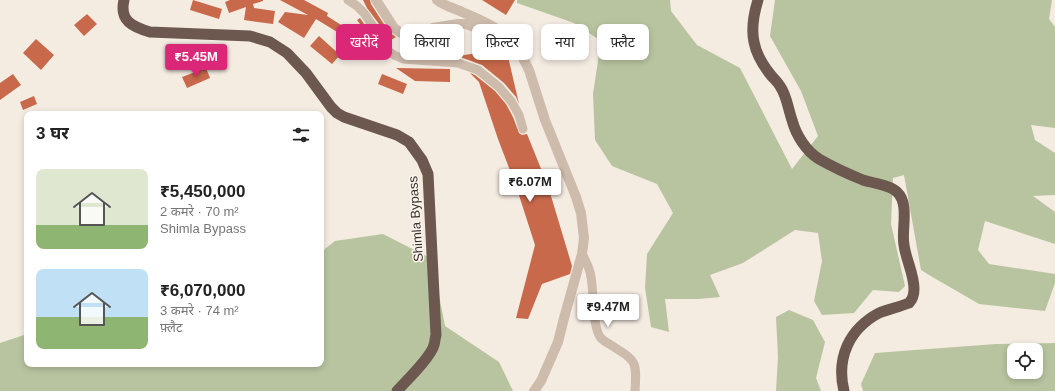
<!DOCTYPE html>
<html lang="hi">
<meta charset="utf-8">
<style>
body{margin:0;font-family:Arial,"Noto Sans Devanagari",sans-serif;background:#f2f2f2;color:#222;height:100vh;display:flex;flex-direction:column;font-size:15px;white-space:nowrap}
*{box-sizing:border-box;margin:0}
p{font-size:13px;color:#767676}
.icon{flex:none;width:22px;height:22px;fill:none;stroke:currentColor;stroke-width:2;stroke-linecap:round;stroke-linejoin:round}
.map{position:relative;flex:1;overflow:hidden}
.side{position:absolute;left:24px;top:111px;width:300px;height:256px;display:flex;flex-direction:column;background:#fff;border-radius:8px;box-shadow:0 2px 6px #0003}
.side>*{flex:none}
.top-card{position:absolute;left:336px;top:24px;width:380px;height:36px;display:flex;gap:8px}
.tools{position:absolute;left:1007px;top:343px;display:grid;gap:8px}
.tools a{display:grid;place-items:center;width:36px;height:36px;border-radius:8px;background:#fff;box-shadow:0 2px 6px #0003;font-size:20px}
.price{position:absolute;translate:-50% -34px;padding:0 9px;border-radius:4px;background:#fff;color:#222;font-size:13px;line-height:26px;filter:drop-shadow(0 1px 2px #0008)}
.price::after{content:'';position:absolute;left:50%;top:24px;width:12px;height:9px;margin-left:-6px;background:inherit;clip-path:polygon(0 0,100% 0,50% 100%)}
.price.active{background:#db2777;color:#fff}
ul{padding:0;list-style:none}
li{display:flex;align-items:center;gap:12px;height:100px;padding:0 12px}
li span{display:grid;place-items:center;flex:none;width:112px;height:80px;border-radius:8px;color:#555}
li>.icon{margin-inline-start:auto}
span .icon{width:48px;height:48px;fill:#fffc;stroke-width:1}
li b{font-size:17px}
h2{display:flex;justify-content:space-between;align-items:center;height:48px;padding:0 12px;font-size:17px}
.pill{padding:0 14px;border-radius:8px;background:#fff;box-shadow:0 2px 6px #0003;font-size:14px;line-height:36px}
.pill.active{background:#db2777;color:#fff}
.map>svg:first-child{display:block}
</style>
<div class="map">
<svg width="1055" height="391" viewBox="0 0 1055 391">
<rect width="100%" height="100%" fill="#f4ebe1"/>
<path fill="#b8c4a0" fill-rule="evenodd" d="M517,0H670L671,11L697,45L740,68L792,169L818,136L801,91L770,36L775,0H1052L1049,19L1055,27V128L1031,125L1035,140L1055,153V195L1033,196L1055,212V244L985,221L978,250L989,264L1055,274V283L1045,311L979,304L929,275L921,270L904,175L893,178L891,224L905,286L899,292L873,290L854,313L822,315L814,301L822,261L818,233L795,230L743,263L710,275L720,297L698,299H665L669,332L651,327L645,288L647,254L673,213L657,184L612,166L595,140L593,94L601,41L574,23L517,3Z
M383,234L432,259L445,326L499,362L513,391H0V343L27,334V364H321V252L335,241Z
M789,310L813,320L825,342L816,378L821,391H776L778,357L776,317Z
M1055,343V391H863L861,384L875,353L996,344ZM1014,350H1036V372H1014Z"/>
<path fill="#c8694b" d="M193,0L222,9L219,19L190,10Z
M230,0H263V1L253,4L254,8L275,11L273,24L244,20L246,7L229,13L225,2Z
M280,0H304L328,13L327,16L349,30L360,44L353,49L342,35L316,19L304,38L278,22L285,12L308,15Z
M363,0H370L371,4L389,32L396,37L391,40L367,8Z
M482,0H515L506,15Z
M87,14L97,24L84,36L74,25Z
M360,18L371,34L369,36L357,20Z
M456,31L458,40L435,46H406V40L418,39L428,37L435,34Z
M319,36L340,55L332,64L310,46Z
M36,39L54,55L41,70L23,53Z
M506,48L519,104L516,97L504,83L482,65L460,57H453Z
M206,68L210,78L187,88L182,77Z
M396,68L450,69V82L415,81Z
M470,73L475,75L495,91L506,104L513,117L519,133L522,135L527,134L548,186L572,266L570,274L542,284L528,319L516,318L535,245L517,189L498,139L479,82Z
M13,74L21,85L0,100V83Z
M382,74L407,84L403,94L378,84Z
M34,96L37,104L23,110L20,102Z"/>
<g fill="none" stroke-linecap="round" stroke-linejoin="round">
<path stroke="#cdbbac" stroke-width="9" d="M348,0L357,6L364,13L377,32L379,40L382,46L394,55L403,59L458,63L478,70L499,87L511,101L519,115L523,129
M582,254C586,261 590,269 591,277C594,293 592,321 599,335C601,340 606,342 611,345C636,361 637,360 635,391"/>
<path stroke="#cdbbac" stroke-width="10" d="M376,0L394,28L401,33L409,34L417,33L427,31L433,28L458,24H466L499,36L508,38L513,41L518,48L529,70L545,120L576,197L581,213L584,238L582,254L564,318L558,342L541,381L534,391
M437,0C444,6 454,8 462,12C476,18 492,24 504,34"/>
<path stroke="#6c584f" stroke-width="11" d="M124,0C119,21 133,27 150,32L250,36L270,42L287,53L306,73L331,107L337,113L344,117L397,135L409,142L422,160L428,174L436,335C435,338 435,342 434,345C431,357 406,381 397,391
M758,0C754,13 751,28 754,42C756,53 763,65 770,74C773,78 777,81 780,86C787,96 788,109 792,120C796,135 806,151 819,159C833,167 848,174 863,180C872,183 890,185 897,192C910,204 901,230 904,245C906,260 914,274 914,289C914,295 913,299 909,303C899,307 889,309 879,313C849,329 836,358 844,391"/>
</g>
<g text-anchor="middle" stroke-width="3" stroke-linejoin="round" paint-order="stroke">
<g font-size="13" fill="#3b302b" stroke="#fbf5ee">
<text transform="translate(415 219) rotate(-94)" y="5">Shimla Bypass</text>
</g>
</g>
</svg>
<div class="tools">
<a><svg class="icon" aria-label="locate" viewBox="0 0 24 24"><circle cx="12" cy="12" r="6"/><path d="M12 2v4M12 18v4M2 12h4M18 12h4"/></svg></a>
</div>
<b class="price active" style="left:196px;top:78px">₹5.45M</b>
<b class="price" style="left:530px;top:203px">₹6.07M</b>
<b class="price" style="left:608px;top:328px">₹9.47M</b>
<div class="top-card">
<a class="pill active">खरीदें</a>
<a class="pill">किराया</a>
<a class="pill">फ़िल्टर</a>
<a class="pill">नया</a>
<a class="pill">फ़्लैट</a>
</div>
<section class="side">
<h2>3 घर<svg class="icon" aria-label="filters" viewBox="0 0 24 24"><path d="M4 7h16M4 17h16"/><circle cx="9" cy="7" r="2"/><circle cx="15" cy="17" r="2"/></svg></h2>
<ul>
<li><span style="background:linear-gradient(#dfe7d0 70%,#8fb573 0)"><svg class="icon" aria-label="home" viewBox="0 0 24 24"><path d="M3 11l9-7 9 7M6 9v11h12V9"/></svg></span><div><b>₹5,450,000</b><p>2 कमरे · 70 m²</p><p>Shimla Bypass</p></div></li>
<li><span style="background:linear-gradient(#bfe0f5 60%,#8fb573 0)"><svg class="icon" aria-label="home" viewBox="0 0 24 24"><path d="M3 11l9-7 9 7M6 9v11h12V9"/></svg></span><div><b>₹6,070,000</b><p>3 कमरे · 74 m²</p><p>फ़्लैट</p></div></li>
</ul>
</section>
</div>
